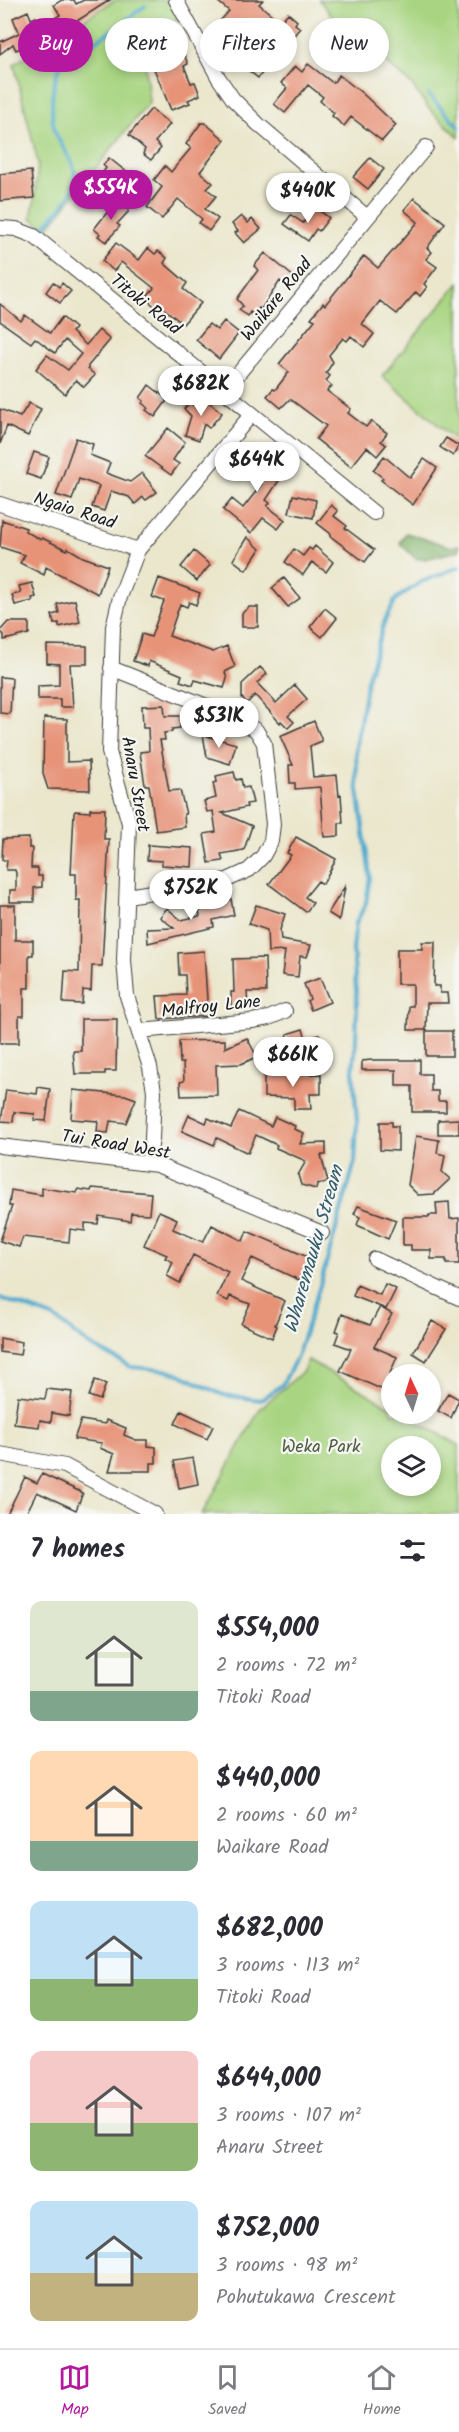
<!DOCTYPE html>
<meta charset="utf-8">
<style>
body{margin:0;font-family:Kalam,sans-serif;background:#f7f7f7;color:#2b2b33;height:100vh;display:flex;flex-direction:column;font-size:22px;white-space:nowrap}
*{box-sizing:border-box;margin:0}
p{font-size:20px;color:#7c7c81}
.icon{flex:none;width:33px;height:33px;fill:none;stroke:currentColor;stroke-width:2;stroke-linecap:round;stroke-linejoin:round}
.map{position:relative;height:1514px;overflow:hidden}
.details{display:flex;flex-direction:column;background:#fff;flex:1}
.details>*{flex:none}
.banner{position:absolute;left:18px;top:18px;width:423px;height:54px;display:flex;gap:12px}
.needle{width:39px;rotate:356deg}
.buttons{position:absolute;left:381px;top:1364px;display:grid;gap:12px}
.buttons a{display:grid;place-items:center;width:60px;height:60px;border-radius:50%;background:#fff;box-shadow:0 3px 9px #0003;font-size:30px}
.price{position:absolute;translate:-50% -51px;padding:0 14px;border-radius:21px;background:#fff;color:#222;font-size:20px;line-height:39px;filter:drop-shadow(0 2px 3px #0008)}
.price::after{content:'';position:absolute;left:50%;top:36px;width:18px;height:14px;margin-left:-9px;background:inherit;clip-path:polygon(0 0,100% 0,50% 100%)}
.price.on{background:#b5179e;color:#fff}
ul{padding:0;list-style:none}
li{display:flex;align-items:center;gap:18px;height:150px;padding:0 30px}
li span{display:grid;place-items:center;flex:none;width:168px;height:120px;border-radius:12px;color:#555}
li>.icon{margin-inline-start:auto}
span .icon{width:72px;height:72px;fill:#fffc;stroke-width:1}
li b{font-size:26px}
h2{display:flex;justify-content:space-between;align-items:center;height:72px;padding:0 30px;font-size:26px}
.chip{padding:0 21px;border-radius:27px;background:#fff;box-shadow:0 3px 9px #0003;font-size:21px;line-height:54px}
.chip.on{background:#b5179e;color:#fff}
.menu{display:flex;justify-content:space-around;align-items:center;height:84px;border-top:2px solid #e1e1e2;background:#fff;font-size:16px;color:#7c7c81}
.menu a{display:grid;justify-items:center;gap:3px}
.menu .on{color:#b5179e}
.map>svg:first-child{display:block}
</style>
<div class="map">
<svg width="459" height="1514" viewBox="0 0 459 1514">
<rect width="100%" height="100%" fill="#f6f6f2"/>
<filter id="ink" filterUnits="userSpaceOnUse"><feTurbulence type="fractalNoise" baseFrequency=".0167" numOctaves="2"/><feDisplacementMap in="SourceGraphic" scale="12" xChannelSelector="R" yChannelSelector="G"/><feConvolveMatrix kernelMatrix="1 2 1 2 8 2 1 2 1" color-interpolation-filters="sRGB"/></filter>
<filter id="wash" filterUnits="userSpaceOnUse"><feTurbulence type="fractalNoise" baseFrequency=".008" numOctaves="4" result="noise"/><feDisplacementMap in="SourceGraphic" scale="24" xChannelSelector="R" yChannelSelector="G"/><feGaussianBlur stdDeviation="1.35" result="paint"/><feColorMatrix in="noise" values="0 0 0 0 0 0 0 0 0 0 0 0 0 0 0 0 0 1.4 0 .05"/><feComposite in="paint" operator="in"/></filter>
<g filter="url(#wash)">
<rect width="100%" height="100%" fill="#ebe7cd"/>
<path fill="#a9d582" stroke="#62784f" stroke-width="1.5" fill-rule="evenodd" d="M115,0H170L179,18L142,33L149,102L47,229L31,218L35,199L38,163L14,64Z
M319,0H459V137L430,110L411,84L333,17Z
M459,283V443L382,376Z
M308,1360L391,1407L392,1413H402L459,1445V1514H202L260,1409L303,1371ZM392,1446H430V1485H392Z"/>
<path fill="#86b670" stroke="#516946" stroke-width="1.5" d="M406,533L452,547L459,545V551L425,559H416L400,543Z"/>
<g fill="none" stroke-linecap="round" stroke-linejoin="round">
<path stroke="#50aace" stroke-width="4" d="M429,95L459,127
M45,226C54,215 70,200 74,186C80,163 61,150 55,131C50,114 51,79 62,64C70,53 85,48 96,41C113,30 129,18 145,6
M0,1298L55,1318L88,1344L131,1367L164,1370L179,1374L223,1395L261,1400L282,1385L297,1357L321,1282L355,1162L357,1121L353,1070L356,1040L357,1004L353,949L356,923L366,903L370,876L357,783L356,746L367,680L385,620L396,599L421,582L459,567"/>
</g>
<g id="blocks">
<path fill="#e79378" d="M62,0H74L76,4L84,0H110L58,33L16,50L13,44L0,54V42L19,33L13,18L28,11L31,19L36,17L41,26L60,15L54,5Z
M216,0H263L259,4L280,22L288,13L297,21L295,24L300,28L258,78L248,70L251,66L240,54L243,49L238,45L242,41L220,21L229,11Z
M169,33L178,53L183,52L188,64L184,66L191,83L195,82L200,95L188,100L190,103L171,110L152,64L159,61L151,40Z
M308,64L333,83L339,75L362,93L396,125L382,141L351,117L344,126L332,116L334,113L320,101L323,97L308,85L285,113L274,104L287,88L281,83L295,66L302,72Z
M151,109L170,124L155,142L161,148L151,160L143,154L145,149L129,135Z
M201,123H205L225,140L200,172L213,183L207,189L216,196L205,209L218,219L209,231L199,223L202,219L178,199L162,219L147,207L162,187L154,180L165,166L171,172L191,148L186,144Z
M109,158L128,173L113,191L104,182L108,176L103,172L106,168L103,165Z
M370,158L384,169L368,189L353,177Z
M31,171L34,198L0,201V174Z
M414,198L445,223L427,248L432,252L426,259L437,267L424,284L427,287L420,296L416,292L397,314L380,301L362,324L374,334L364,347L351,336L347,341L343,338L329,355L333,362L326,373L330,376L326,381L332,386L327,391L351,409L348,413L366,427L371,421L387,433L381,441L386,445L377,456L367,447L351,467L316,439L326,426L290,399L281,408L267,396L273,389L275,390L289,372L279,364L315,320L311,318L323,303L325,305L364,256L378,268L418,222L404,210Z
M117,200L129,211L117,224L120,226L106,242L98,236L100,234L94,229Z
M315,207L329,218L319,231L316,229L308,241L284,224L291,215L303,223Z
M241,216L248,223L252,219L261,229L244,243L235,233L238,231L232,224Z
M116,243L139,260L148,248L155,254L158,251L167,258L164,263L187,283L183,289L201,303L183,324L163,308L160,311L145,298L154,288L121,262L114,271L102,261Z
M265,253L295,278L288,287L280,281L261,309L259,308L254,315L250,312L248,316L239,310L243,306L237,299L258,270L254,266Z
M53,282L59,287L62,283L71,291L60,303L46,292Z
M0,304L21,321L25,315L50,333L62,317L75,328L72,332L86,345L99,330L110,340L88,366V369L95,375L84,387L76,380L65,394L36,369L47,355L68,370L81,354L65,340L55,353L35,338L31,343L0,321Z
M224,321L239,333L219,359L196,340L209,324L217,330Z
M149,385L166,398V402L155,417L146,410L148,408L142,403L144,401L140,398Z
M201,395L222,413L209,428L204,424L199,440L185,435L191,416L184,409L190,402L193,405Z
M29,403L41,409L28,436L7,426L0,444V409L20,417Z
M168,428L185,442L173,460L179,464L171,475L145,456Z
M76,438L93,444L90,455L110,463L106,473L130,482L142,473L157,492L146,500L143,497L135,504L129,497L111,491L104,511L92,507L99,486L79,479L72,500L56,495Z
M446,438L459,446L453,456L440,447Z
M251,446L277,466L274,471L282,476L266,500L270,503L267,506L285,520L278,529L263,518L251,533L223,510L232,499L243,508L262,484L237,465Z
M34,452L49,457L41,479L26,474Z
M384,456L410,478L424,459L437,468L413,505L381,480L383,478L373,470Z
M293,495L316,500L313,518L289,513Z
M331,505L338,511L334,516L347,526L345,528L374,550L365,562L330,536L331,534L317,523Z
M2,520L26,528L25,531L41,540L42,538L67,550L68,548L83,557L108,566L98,594L46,567L44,575L20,563L25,555L0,547Z
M247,537L260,549L246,570L233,560Z
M315,546L333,562L326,572L312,562L303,575L285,562L294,549L303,556L309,548L312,550Z
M194,551L210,565L197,581L181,567Z
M159,578L200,593L196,605L189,602L187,607L180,604L169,636L213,652L227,646L235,667L225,672L227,679L224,688L195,680L193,685L180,681L182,675L149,661L148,666L133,661L142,634L151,637L164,601L152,597Z
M284,578L300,598L288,607L272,588Z
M32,583L36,597L32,598L33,601L15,605L12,595L21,593L19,586Z
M75,600L80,622L59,627V623L54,624L52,615L59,613L57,604Z
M249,607H258V627H242V613Z
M325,608L337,618L322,637L310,627Z
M8,622H29V634L4,640V635L0,631Z
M47,645L87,646V664H70L73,707H60V699H38V686L59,685V664L47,663Z
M260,667L267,674L257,683L276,703L295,685L307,699L288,716L294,722L288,728L281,721L280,723L255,695L247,703L242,698V684Z
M0,677L12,678L10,714L0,713Z
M164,705L165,716H180V728L172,729V732L164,733L165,740H160L169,791L180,790L186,814H184L185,827L156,831L149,785H145L140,752L149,751L148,728H143L142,706Z
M44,718L67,719V762L89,761L90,790L48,789L43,774Z
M314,721L322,741L310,746L313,777L337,775L339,796L341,795L343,823H339V836L324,837L320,787L295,789V783H290L289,765H293L280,736Z
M203,735L236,744L230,764L207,757Z
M234,772L236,780L241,779L243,788L249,787L253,803L246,804L247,807L222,813L252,826L244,850L221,854L223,861L209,863L204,834L216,832L213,811L207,812L204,801L216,798L213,783L217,782L216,776Z
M90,809H105L104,839H109L102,966H92L91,991L83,990L82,1004L63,1003L65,971L79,972L80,900H76V874H71L74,813L75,811L90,812Z
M296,837L336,859L323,884L318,881L305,897L313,903L306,912L269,884L291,855L287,853Z
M29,838V848H32L31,868H38V876H42V887L34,888V902H10V890H16V873L15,870H6L7,860H2L3,839Z
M148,845L193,848L192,867L162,865V861L147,860Z
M345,886V887L339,920L328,913Z
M231,899L234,915L213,920L214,927L148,943L147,929L174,928L160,917L167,908L181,920L200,916L199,910L203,909L202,905Z
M0,905H15V940H33V955H29V988H24V1016H19V1043H0Z
M256,905L285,914L280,930L281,940L311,945L307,957L300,956L298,977L282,975L285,951L268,952L267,930L249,924Z
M422,942H435L434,986H440V993H447L448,1003H427L426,1030H408L409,1006H413V984H397V949H422Z
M204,951L208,1016L159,1019L157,996L186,995L185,975H179L178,953Z
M265,958L266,992H247L248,1007H231V992H234L233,959Z
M320,978L330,1002L311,1010L307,1001L310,999L304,984Z
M81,1019H117L116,1071H105V1074H75L73,1051H81Z
M303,1029L306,1039L319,1035L324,1049L287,1059L282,1043L289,1041L287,1034Z
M426,1031H452V1056H426Z
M247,1038L257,1057L241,1064L216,1065L217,1095L181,1096L180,1082L184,1081L183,1063H180L179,1041L225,1040V1048Z
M372,1060H420V1074H431V1091H438V1101H446V1112H412V1086H396V1070H362V1061Z
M321,1074V1094H310L311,1109H294V1098L264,1097V1075Z
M38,1087L50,1089L46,1121L34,1120L35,1114L14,1112L13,1122L1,1121L6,1090L37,1094Z
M73,1090L125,1095L136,1099L126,1123L110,1121L108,1133L97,1132L98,1121L71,1119Z
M239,1111L271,1126L275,1117L295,1126L294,1129L304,1133L300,1144L326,1143V1155H321L328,1182L317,1184L316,1189L301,1185L298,1175L306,1161L276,1148L277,1145L256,1135L248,1153L217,1138L214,1145L182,1131L189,1115L206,1123L208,1118L231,1128Z
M459,1119V1134H438V1120Z
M380,1122H392V1126H398V1151L380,1150Z
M416,1136L439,1140L437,1153L445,1155L442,1172L450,1179L434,1194L418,1195L408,1185Z
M42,1188L77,1193L78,1189L91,1191L92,1188L151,1193L149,1214L131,1213L130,1221L99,1216L98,1224L85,1223V1231L70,1229L69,1242L23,1237L19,1247L0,1241L12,1206H9L11,1190L42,1195Z
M449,1202L450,1219L459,1218V1264H446V1259H431V1250H411V1245H403V1217H429V1215H437L436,1203Z
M358,1206L396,1220L388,1239L357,1225L360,1217L354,1214Z
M159,1211L177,1219L173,1229L203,1242L212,1225L243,1241L247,1231L310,1258L299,1280L252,1258L241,1281L285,1301L275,1325L277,1326L272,1338L241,1324L250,1304L230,1296L228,1301L217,1296L228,1272L193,1255L180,1283L167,1276L173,1262L165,1258L167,1255L144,1245Z
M385,1284L396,1289L386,1309L353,1296L357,1285L380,1295Z
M380,1307L392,1314L374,1347L397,1357L383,1390L340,1371L351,1349L335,1343L339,1332L336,1331L342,1314L370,1325Z
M432,1321L446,1329L426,1361L413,1353Z
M0,1338L22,1342L20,1355L0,1352Z
M95,1380L106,1384L100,1400L89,1396Z
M47,1389L72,1392L69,1416L52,1413L51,1422L40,1420L39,1427L14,1424L18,1396L45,1399Z
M448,1393L459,1399L451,1418L438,1411Z
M181,1411L213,1426L207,1439L175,1424Z
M81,1420L105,1424L106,1420L126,1428L124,1435L136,1440H148V1446L156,1447V1463H151V1471H109L114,1454L100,1448L102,1443L74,1439Z
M193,1458L198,1484L179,1488L174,1461Z
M42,1474L83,1493L76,1510L37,1492L26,1514H7L25,1477L37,1483Z"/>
</g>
</g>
<g filter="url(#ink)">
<use href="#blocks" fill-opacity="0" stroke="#3b3a37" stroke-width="1.5"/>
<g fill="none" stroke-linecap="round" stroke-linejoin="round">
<g stroke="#3b3a37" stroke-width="16">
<path id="street" d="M176,0L218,77L233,99L258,124L367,217
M0,228L16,229L34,236L374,513
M224,391L426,147
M0,504L138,550
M111,668L219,711L256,730L264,743L273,824L271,841L263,856L249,870L227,880L127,896
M139,1031L252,1021L269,1018L285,1011
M0,1146L157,1165L322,1233
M148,1164L152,1139L154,1091L150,1067L127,996L124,960L129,823L109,752L113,627L120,597L138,550L251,415
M375,1259L459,1298
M0,1454L65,1466L155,1514"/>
</g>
<use href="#street" stroke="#fff" stroke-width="14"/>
</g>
</g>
<g text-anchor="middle" stroke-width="4.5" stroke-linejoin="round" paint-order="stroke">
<g font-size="18" fill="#1c1c1c" stroke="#f6f6f2">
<text transform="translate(276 299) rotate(-51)" y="6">Waikare Road</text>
<text transform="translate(146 304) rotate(39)" y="6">Titoki Road</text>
<text transform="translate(75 510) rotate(18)" y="6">Ngaio Road</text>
<text transform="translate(136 784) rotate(80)" y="6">Anaru Street</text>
<text transform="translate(211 1006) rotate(-6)" y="6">Malfroy Lane</text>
<text transform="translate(116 1144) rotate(9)" y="6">Tui Road West</text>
</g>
<g font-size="18" fill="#4d5d40" stroke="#f6f6f2">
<text x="321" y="1452">Weka Park</text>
</g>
<g font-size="20" font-style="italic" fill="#335c6c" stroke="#f6f6f2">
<text transform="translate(313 1249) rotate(-74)" y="7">Wharemauku Stream</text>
</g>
</g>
</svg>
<div class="buttons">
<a><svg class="needle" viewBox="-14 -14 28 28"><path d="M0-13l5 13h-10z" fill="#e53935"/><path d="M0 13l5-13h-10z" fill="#7c7c81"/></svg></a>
<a><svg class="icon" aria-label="layers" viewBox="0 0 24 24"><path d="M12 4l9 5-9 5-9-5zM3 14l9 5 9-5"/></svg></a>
</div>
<b class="price on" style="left:111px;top:221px">$554K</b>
<b class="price" style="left:308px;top:224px">$440K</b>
<b class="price" style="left:201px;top:417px">$682K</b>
<b class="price" style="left:257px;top:493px">$644K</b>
<b class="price" style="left:219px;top:749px">$531K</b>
<b class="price" style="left:191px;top:921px">$752K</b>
<b class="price" style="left:293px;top:1088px">$661K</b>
<div class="banner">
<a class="chip on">Buy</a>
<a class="chip">Rent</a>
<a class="chip">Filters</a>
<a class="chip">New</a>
</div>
</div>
<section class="details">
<h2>7 homes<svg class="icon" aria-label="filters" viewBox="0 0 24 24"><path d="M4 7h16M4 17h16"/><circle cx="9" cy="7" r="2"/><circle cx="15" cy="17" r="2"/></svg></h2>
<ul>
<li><span style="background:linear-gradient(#dfe7d0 75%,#7fa58c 0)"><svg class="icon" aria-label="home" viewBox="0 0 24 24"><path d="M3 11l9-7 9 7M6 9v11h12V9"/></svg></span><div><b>$554,000</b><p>2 rooms · 72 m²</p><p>Titoki Road</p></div></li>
<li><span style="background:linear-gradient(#ffd9b3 75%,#7fa58c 0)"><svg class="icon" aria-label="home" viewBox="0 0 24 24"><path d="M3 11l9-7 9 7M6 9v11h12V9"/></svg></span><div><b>$440,000</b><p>2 rooms · 60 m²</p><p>Waikare Road</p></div></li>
<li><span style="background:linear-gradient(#bfe0f5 65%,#8fb573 0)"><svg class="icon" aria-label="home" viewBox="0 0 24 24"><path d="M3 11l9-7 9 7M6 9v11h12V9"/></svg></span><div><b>$682,000</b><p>3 rooms · 113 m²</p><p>Titoki Road</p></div></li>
<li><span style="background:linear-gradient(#f6c9c9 60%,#8fb573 0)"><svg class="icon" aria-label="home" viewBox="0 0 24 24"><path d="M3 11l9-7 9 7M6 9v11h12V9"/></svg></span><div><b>$644,000</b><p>3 rooms · 107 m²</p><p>Anaru Street</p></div></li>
<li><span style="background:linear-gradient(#bfe0f5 60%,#c2b280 0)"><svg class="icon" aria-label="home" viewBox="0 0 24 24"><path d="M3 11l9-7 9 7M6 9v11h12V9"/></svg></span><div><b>$752,000</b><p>3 rooms · 98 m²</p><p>Pohutukawa Crescent</p></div></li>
</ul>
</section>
<nav class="menu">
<a class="on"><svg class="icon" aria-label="map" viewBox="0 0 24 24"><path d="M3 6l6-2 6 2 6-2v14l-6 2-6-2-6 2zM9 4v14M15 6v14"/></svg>Map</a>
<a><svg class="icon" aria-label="saved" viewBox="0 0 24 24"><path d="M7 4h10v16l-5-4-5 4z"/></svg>Saved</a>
<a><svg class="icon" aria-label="home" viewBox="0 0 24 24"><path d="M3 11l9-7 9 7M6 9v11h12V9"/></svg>Home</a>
</nav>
